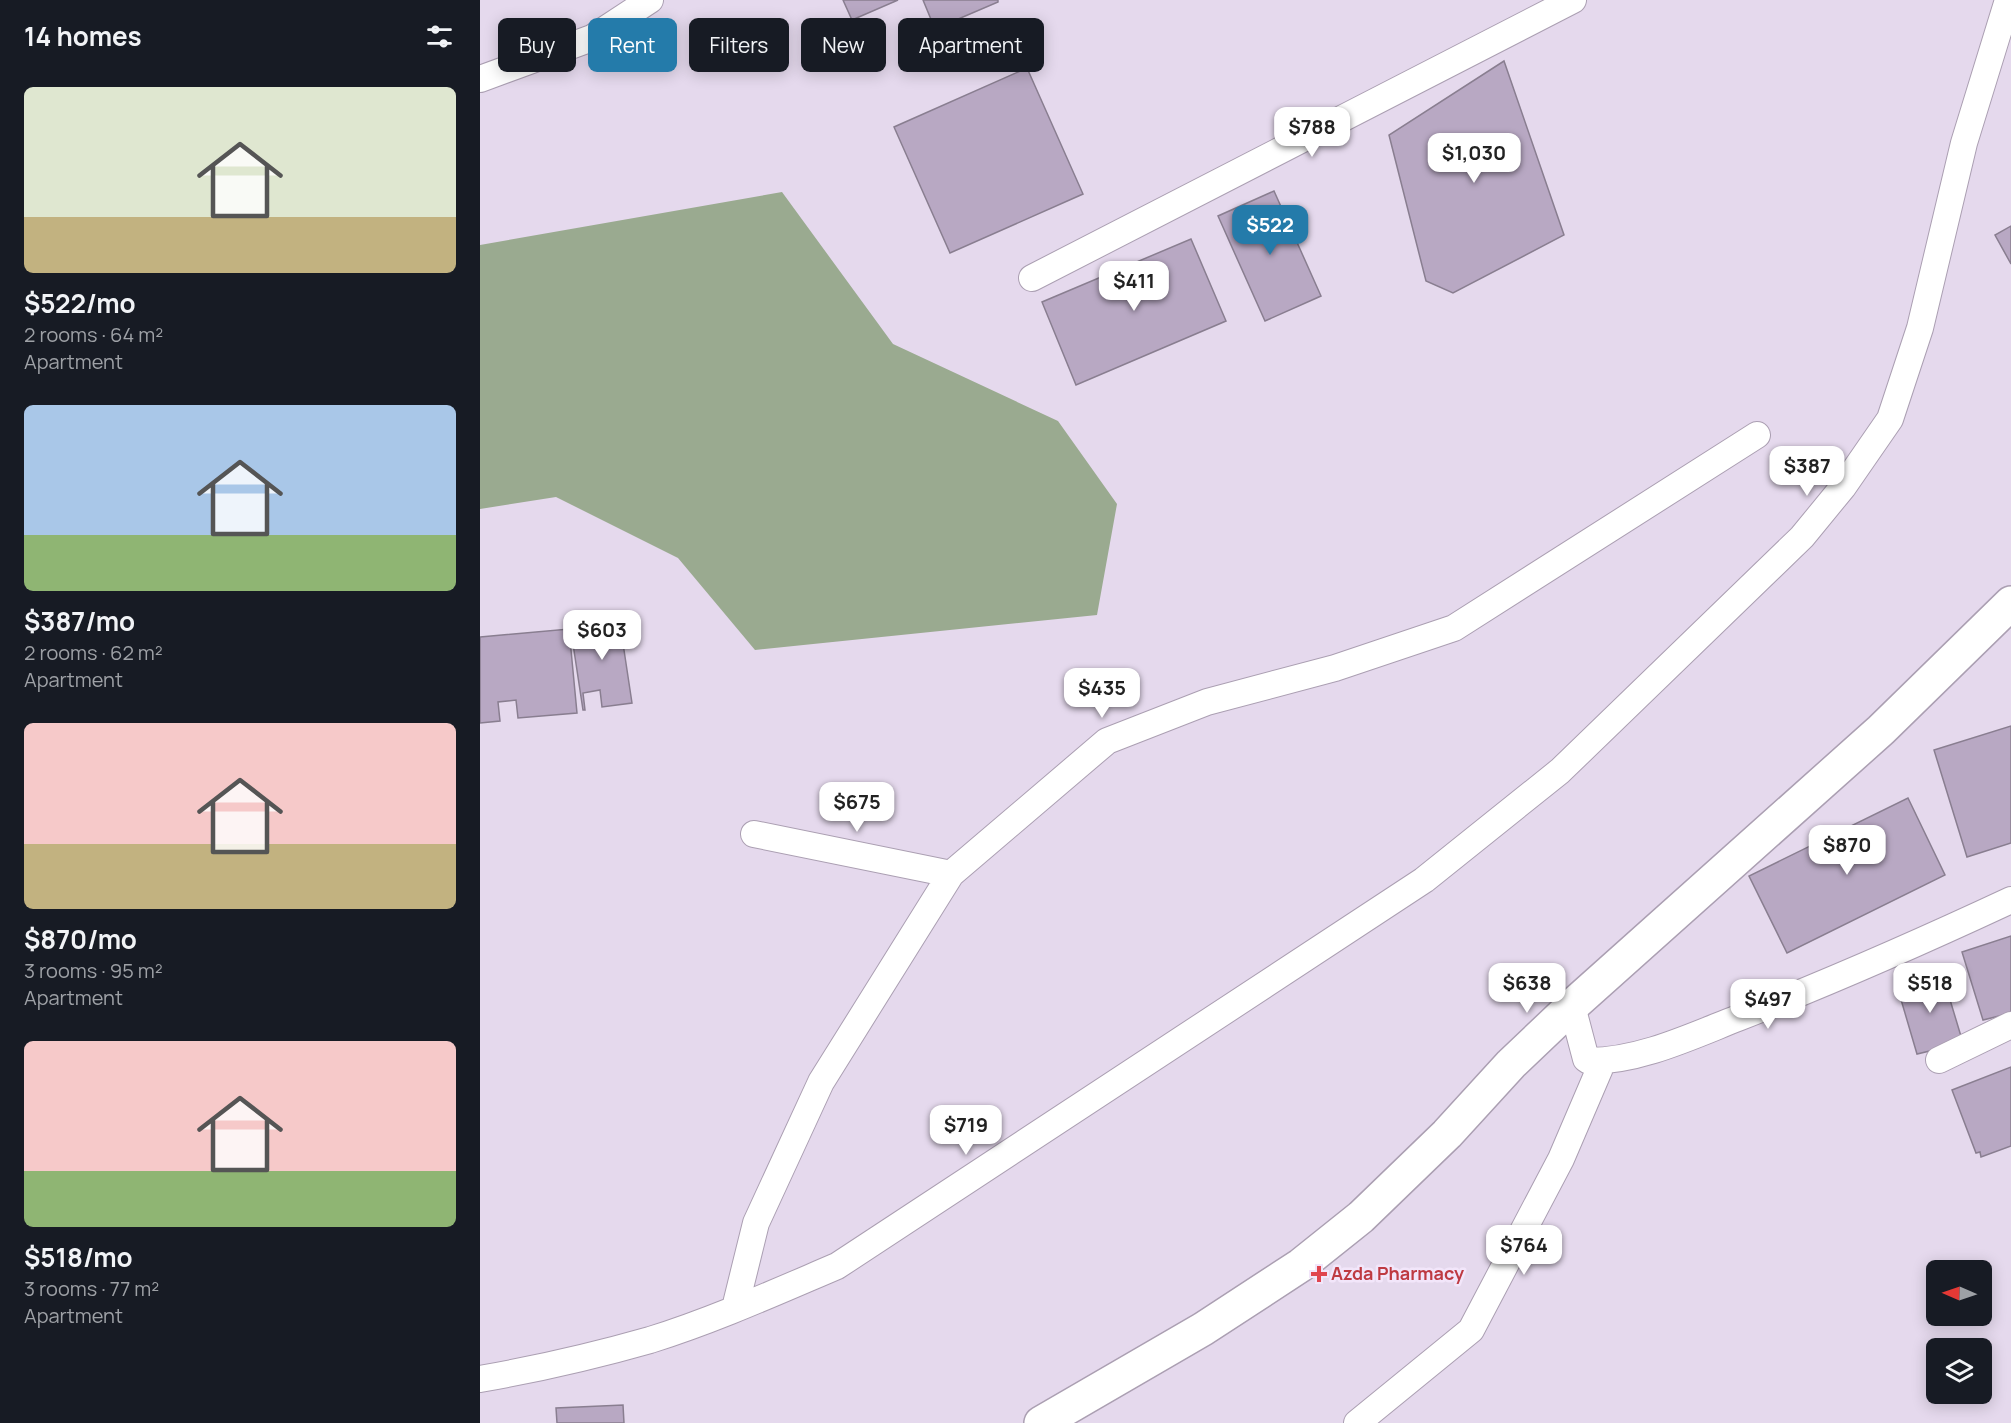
<!DOCTYPE html>
<meta charset="utf-8">
<style>
body{margin:0;font-family:Manrope,sans-serif;background:#242831;color:#f1f3f6;height:100vh;display:flex;flex-direction:column;font-size:22px;white-space:nowrap}
*{box-sizing:border-box;margin:0}
p{font-size:20px;color:#9ea1a6}
.icon{flex:none;width:33px;height:33px;fill:none;stroke:currentColor;stroke-width:2;stroke-linecap:round;stroke-linejoin:round}
.map{position:relative;flex:1;overflow:hidden}
.drawer{display:flex;flex-direction:column;background:#171b24;width:480px}
.drawer>*{flex:none}
.banner{position:absolute;left:18px;top:18px;width:570px;height:54px;display:flex;gap:12px}
.needle{width:39px;rotate:272deg}
.buttons{position:absolute;left:1446px;top:1260px;display:grid;gap:12px}
.buttons a{display:grid;place-items:center;width:66px;height:66px;border-radius:9px;background:#171b24;box-shadow:0 3px 15px #0003;font-size:30px}
.price{position:absolute;translate:-50% -51px;padding:0 14px;border-radius:12px;background:#fff;color:#222;font-size:20px;line-height:39px;filter:drop-shadow(0 2px 3px #0008)}
.price::after{content:'';position:absolute;left:50%;top:36px;width:18px;height:14px;margin-left:-9px;background:inherit;clip-path:polygon(0 0,100% 0,50% 100%)}
.price.on{background:#247baa;color:#fff}
ul{padding:0;list-style:none}
li{display:grid;align-content:center;gap:12px;height:318px;padding:0 24px}
li span{display:grid;place-items:center;height:186px;border-radius:9px;color:#555}
li>.icon{margin-inline-start:auto}
span .icon{width:108px;height:108px;fill:#fffc;stroke-width:1}
li b{font-size:26px}
h2{display:flex;justify-content:space-between;align-items:center;height:72px;padding:0 24px;font-size:26px}
.tag{padding:0 21px;border-radius:9px;background:#171b24;box-shadow:0 3px 15px #0003;font-size:21px;line-height:54px}
.tag.on{background:#247baa;color:#fff}
main{display:flex;flex:1;min-height:0}
.map>svg:first-child{display:block}
</style>
<main>
<section class="drawer">
<h2>14 homes<svg class="icon" aria-label="filters" viewBox="0 0 24 24"><path d="M4 7h16M4 17h16"/><circle cx="9" cy="7" r="2"/><circle cx="15" cy="17" r="2"/></svg></h2>
<ul>
<li><span style="background:linear-gradient(#dfe7d0 70%,#c2b280 0)"><svg class="icon" aria-label="home" viewBox="0 0 24 24"><path d="M3 11l9-7 9 7M6 9v11h12V9"/></svg></span><div><b>$522/mo</b><p>2 rooms · 64 m²</p><p>Apartment</p></div></li>
<li><span style="background:linear-gradient(#a9c7e8 70%,#8fb573 0)"><svg class="icon" aria-label="home" viewBox="0 0 24 24"><path d="M3 11l9-7 9 7M6 9v11h12V9"/></svg></span><div><b>$387/mo</b><p>2 rooms · 62 m²</p><p>Apartment</p></div></li>
<li><span style="background:linear-gradient(#f6c9c9 65%,#c2b280 0)"><svg class="icon" aria-label="home" viewBox="0 0 24 24"><path d="M3 11l9-7 9 7M6 9v11h12V9"/></svg></span><div><b>$870/mo</b><p>3 rooms · 95 m²</p><p>Apartment</p></div></li>
<li><span style="background:linear-gradient(#f6c9c9 70%,#8fb573 0)"><svg class="icon" aria-label="home" viewBox="0 0 24 24"><path d="M3 11l9-7 9 7M6 9v11h12V9"/></svg></span><div><b>$518/mo</b><p>3 rooms · 77 m²</p><p>Apartment</p></div></li>
</ul>
</section>
<div class="map">
<svg width="1531" height="1423" viewBox="0 0 1531 1423">
<rect width="100%" height="100%" fill="#e5d9ed"/>
<path fill="#9aaa90" d="M302,192L413,344L578,421L637,504L617,615L275,650L198,558L76,497L0,509V245Z"/>
<path fill="#b8a8c3" stroke="#897e90" stroke-width="1.5" d="M363,0H418L372,20Z
M443,0H518V2L455,29Z
M1024,61L1084,235L973,293L946,281L909,135Z
M547,68L603,194L470,253L414,127Z
M794,191L841,296L785,321L738,216Z
M1531,226V264L1515,235Z
M711,239L746,321L596,385L562,302Z
M139,617L152,703L122,707L120,690L103,693L105,710H103L90,624Z
M89,629L97,713L38,718L36,700L18,702L20,721L0,723V637Z
M1531,726V843L1487,857L1454,750Z
M1428,798L1465,875L1307,953L1269,876Z
M1531,936V1013L1503,1020L1482,952Z
M1462,973L1483,1043L1437,1054L1417,986Z
M1531,1067V1146L1501,1157L1500,1152L1496,1153L1472,1090Z
M143,1405L144,1423H77L76,1408Z"/>
<g fill="none" stroke-linecap="round" stroke-linejoin="round">
<g stroke="#ab9fb2" stroke-width="28">
<path id="street" d="M0,79L112,38L170,0
M552,278L1093,0
M274,834L471,874
M1092,1006L1106,1059L1109,1061C1160,1061 1212,1036 1258,1018C1350,982 1441,942 1531,900
M1459,1060L1531,1025
M255,1308L276,1223L341,1082L471,874L627,741L727,702L855,668L974,628L1277,435
M0,1379C57,1369 114,1356 170,1340C234,1320 296,1292 357,1266L944,880L1080,771L1322,537L1363,487L1410,419L1440,328L1484,143L1528,0
M877,1423L991,1330L1081,1159L1123,1061"/>
</g>
<g stroke="#ab9fb2" stroke-width="36">
<path id="secondary" d="M561,1423L723,1329L821,1265L881,1217L967,1134L1031,1064L1092,1006L1401,730L1531,603"/>
</g>
<use href="#street" stroke="#fff" stroke-width="26"/>
<use href="#secondary" stroke="#fff" stroke-width="33"/>
</g>
<path fill="#e0444e" stroke="#f2e6fa" stroke-width="2" d="M836 1265h6v6h6v6h-6v6h-6v-6h-6v-6h6z"/>
<g text-anchor="middle" stroke-width="5" stroke-linejoin="round" paint-order="stroke">
<g font-size="18" font-weight="bold" fill="#be3a42" stroke="#f2e6fa" text-anchor="start">
<text x="851" y="1280">Azda Pharmacy</text>
</g>
</g>
</svg>
<div class="buttons">
<a><svg class="needle" viewBox="-14 -14 28 28"><path d="M0-13l5 13h-10z" fill="#e53935"/><path d="M0 13l5-13h-10z" fill="#9ea1a6"/></svg></a>
<a><svg class="icon" aria-label="layers" viewBox="0 0 24 24"><path d="M12 4l9 5-9 5-9-5zM3 14l9 5 9-5"/></svg></a>
</div>
<b class="price" style="left:832px;top:158px">$788</b>
<b class="price" style="left:994px;top:184px">$1,030</b>
<b class="price on" style="left:790px;top:256px">$522</b>
<b class="price" style="left:654px;top:312px">$411</b>
<b class="price" style="left:1327px;top:497px">$387</b>
<b class="price" style="left:122px;top:661px">$603</b>
<b class="price" style="left:622px;top:719px">$435</b>
<b class="price" style="left:377px;top:833px">$675</b>
<b class="price" style="left:1367px;top:876px">$870</b>
<b class="price" style="left:1047px;top:1014px">$638</b>
<b class="price" style="left:1450px;top:1014px">$518</b>
<b class="price" style="left:1288px;top:1030px">$497</b>
<b class="price" style="left:486px;top:1156px">$719</b>
<b class="price" style="left:1044px;top:1276px">$764</b>
<div class="banner">
<a class="tag">Buy</a>
<a class="tag on">Rent</a>
<a class="tag">Filters</a>
<a class="tag">New</a>
<a class="tag">Apartment</a>
</div>
</div>
</main>
